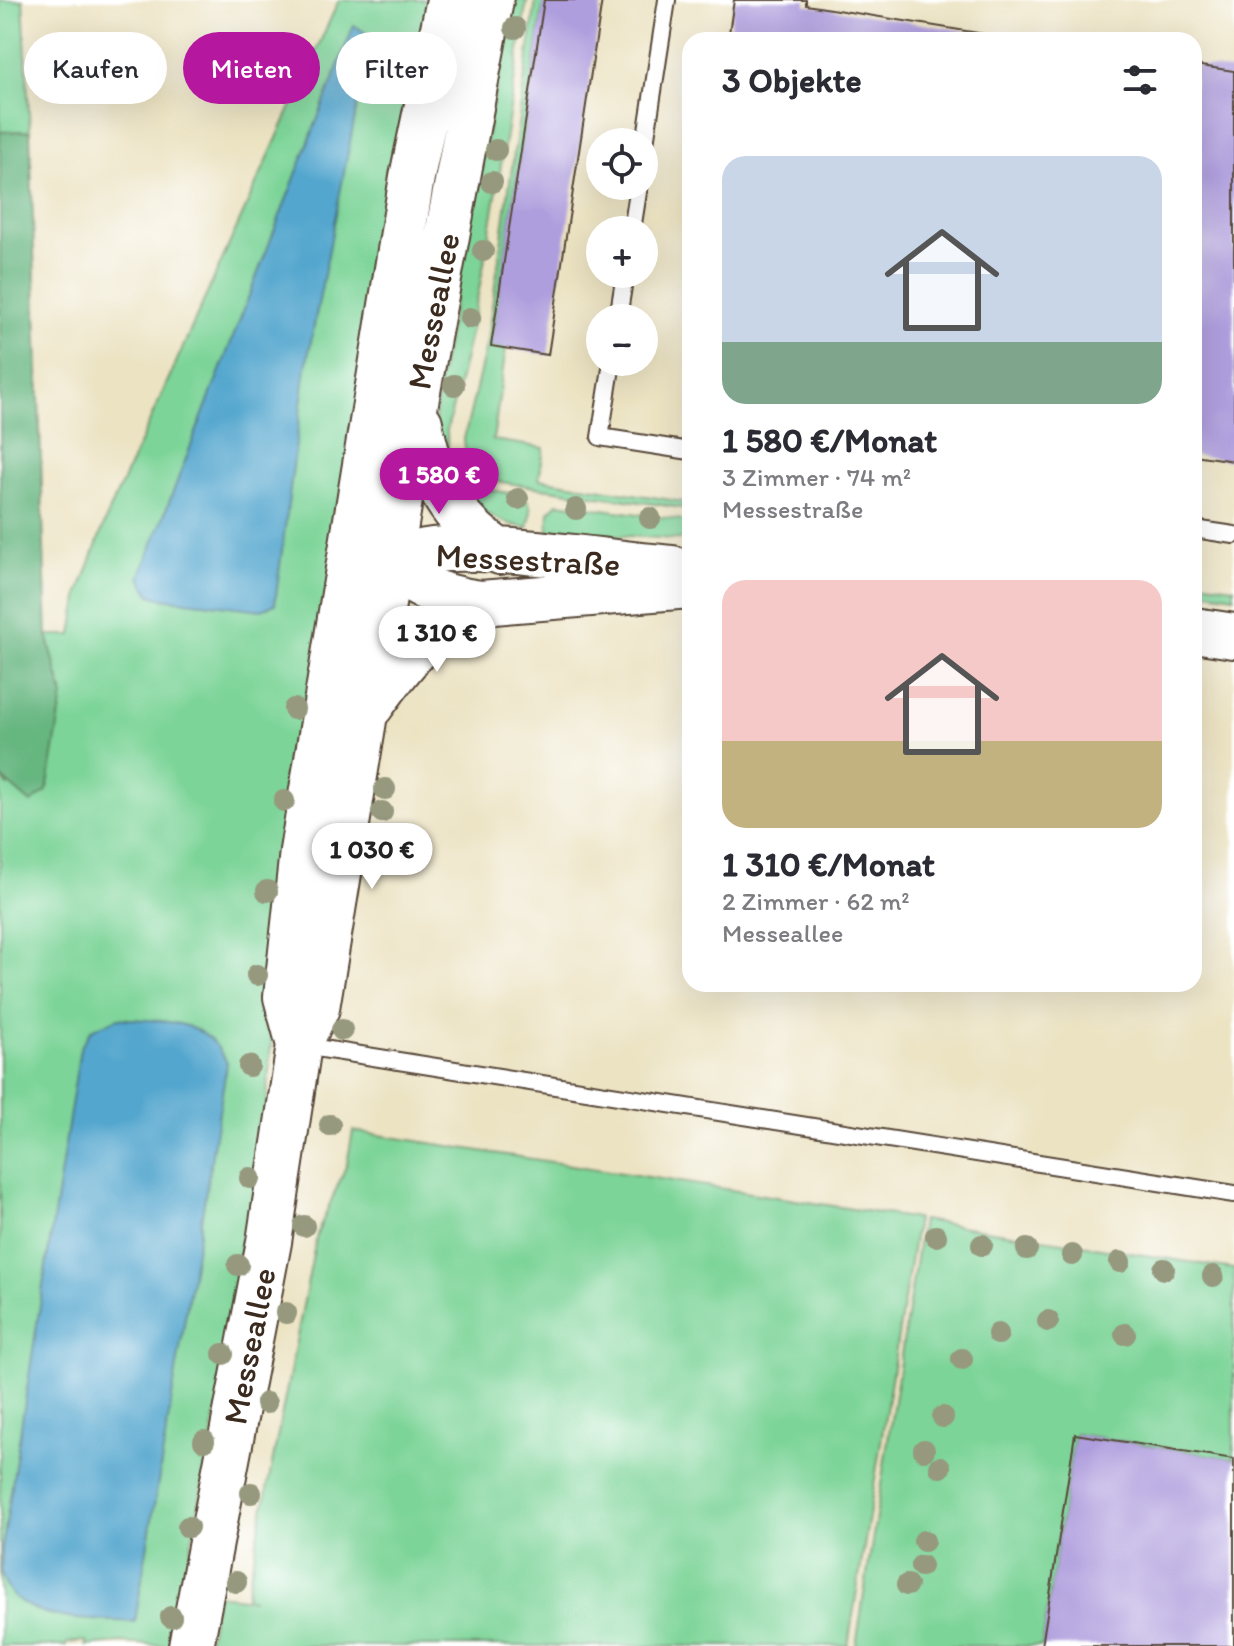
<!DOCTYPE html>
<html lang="de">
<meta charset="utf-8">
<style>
body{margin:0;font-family:Itim,sans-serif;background:#f7f7f7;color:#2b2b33;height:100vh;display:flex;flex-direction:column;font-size:30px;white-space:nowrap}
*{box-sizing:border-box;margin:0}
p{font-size:26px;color:#7c7c81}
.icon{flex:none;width:44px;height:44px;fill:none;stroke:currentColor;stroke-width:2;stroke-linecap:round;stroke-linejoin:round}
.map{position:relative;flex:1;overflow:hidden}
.details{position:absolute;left:682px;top:32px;width:520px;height:960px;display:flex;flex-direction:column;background:#fff;border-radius:24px;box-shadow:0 8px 32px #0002}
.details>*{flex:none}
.guide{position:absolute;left:24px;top:32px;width:538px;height:72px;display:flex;gap:16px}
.controls{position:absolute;left:586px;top:128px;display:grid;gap:16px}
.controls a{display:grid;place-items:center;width:72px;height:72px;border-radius:50%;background:#fff;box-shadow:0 8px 32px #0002;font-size:40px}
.price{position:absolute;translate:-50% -68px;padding:0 18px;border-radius:28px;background:#fff;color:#222;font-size:26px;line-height:52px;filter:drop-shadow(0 2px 4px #0008)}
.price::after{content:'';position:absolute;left:50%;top:48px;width:24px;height:18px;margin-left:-12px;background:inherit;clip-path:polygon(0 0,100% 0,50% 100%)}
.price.current{background:#b5179e;color:#fff}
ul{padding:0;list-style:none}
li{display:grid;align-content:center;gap:16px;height:424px;padding:0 40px}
li span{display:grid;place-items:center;height:248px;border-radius:24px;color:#555}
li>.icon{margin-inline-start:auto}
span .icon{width:144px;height:144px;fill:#fffc;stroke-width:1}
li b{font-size:34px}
h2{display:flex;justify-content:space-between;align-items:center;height:96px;padding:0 40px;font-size:34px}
.tag{padding:0 28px;border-radius:36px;background:#fff;box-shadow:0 8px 32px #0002;font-size:28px;line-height:72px}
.tag.current{background:#b5179e;color:#fff}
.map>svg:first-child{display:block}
</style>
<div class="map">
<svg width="1234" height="1646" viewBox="0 0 1234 1646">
<rect width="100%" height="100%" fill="#fff"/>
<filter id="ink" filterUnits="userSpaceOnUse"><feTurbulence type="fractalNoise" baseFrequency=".0125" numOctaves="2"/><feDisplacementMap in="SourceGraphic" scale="16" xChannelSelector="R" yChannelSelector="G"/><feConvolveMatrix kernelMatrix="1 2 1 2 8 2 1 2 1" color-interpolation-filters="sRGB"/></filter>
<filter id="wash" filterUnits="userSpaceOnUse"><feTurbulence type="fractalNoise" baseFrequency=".006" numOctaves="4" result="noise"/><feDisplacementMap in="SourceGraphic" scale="32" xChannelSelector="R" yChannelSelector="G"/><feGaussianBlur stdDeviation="1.8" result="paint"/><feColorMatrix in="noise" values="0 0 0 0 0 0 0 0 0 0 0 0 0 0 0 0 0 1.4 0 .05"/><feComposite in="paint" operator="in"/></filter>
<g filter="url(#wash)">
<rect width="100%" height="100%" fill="#ece3c3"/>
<path fill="#7dd498" stroke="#5c7f5b" stroke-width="2" d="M0,0H23L30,131L0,132Z
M339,0H429L281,929L259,1188L172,1646L120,1643L86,1646V1641L67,1643L66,1646H0V776L8,786L63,696L47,635H72L79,593L108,514Z
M513,0H527C504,144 485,288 447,429C446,487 475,488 523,495C534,506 531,514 528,528C481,521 442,485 435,438C433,420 438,399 439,381Z
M536,0H544L491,346L506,348L493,440L544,448L539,479L690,503V509L493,481C474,470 465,462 464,439L487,342Z
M558,503L690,521V540L548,531L549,512Z
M1194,581L1234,587V596L1194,590Z
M1194,600L1234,606V620L1194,613Z
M353,1131L917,1219L848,1646H207L217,1595L254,1599L246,1597L317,1234L347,1164Z
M922,1220L1234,1269V1459L1075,1434L1042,1646H856Z"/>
<path fill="#66b680" stroke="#50704f" stroke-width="2" d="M30,131L47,635L63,696L47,791L31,803L0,776V132Z"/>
<path fill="#52a6ce" stroke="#466876" stroke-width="2" d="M354,25L369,35V45L306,367L275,604L262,610L160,598L150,595L140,577Z
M118,1018C166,1023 203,1015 227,1063L135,1622C95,1619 13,1625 2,1574C1,1566 2,1557 2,1549L80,1048L91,1030Z"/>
<g id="blocks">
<path fill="#af9edd" d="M544,0H602L548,355L491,346Z
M734,0H806V5L1021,40H728Z
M1194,65L1234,71V461L1194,455Z
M1075,1434L1234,1459V1646H1042Z"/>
</g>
</g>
<g filter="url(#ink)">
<use href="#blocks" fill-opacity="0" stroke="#564637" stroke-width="2"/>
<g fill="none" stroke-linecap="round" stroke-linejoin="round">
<g stroke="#564637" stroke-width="20">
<path id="lane" d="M644,150L667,0
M632,230L639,186
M618,318L625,274
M612,362L600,437L690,451
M1194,529L1234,535
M304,1046L1234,1194"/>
</g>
<g stroke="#564637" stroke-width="48">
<path id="secondary" d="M420,423C432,483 448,516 500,552
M376,543C397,582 440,598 481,603L690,586
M372,577C390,565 410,552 433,550C503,544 599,562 672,568
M1194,630L1234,636
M371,706C405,659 427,629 481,603
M299,1045L286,997L302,851L412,177L449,0
M191,1646L269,1242L299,1045L317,1008L416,402L491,0"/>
</g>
<use href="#lane" stroke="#fff" stroke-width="16"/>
<use href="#secondary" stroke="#fff" stroke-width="44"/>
</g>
<g fill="#96997d">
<circle cx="515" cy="28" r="11"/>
<circle cx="496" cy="150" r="11"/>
<circle cx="492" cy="182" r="11"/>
<circle cx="483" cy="251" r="11"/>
<circle cx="470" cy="318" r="11"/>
<circle cx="454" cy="385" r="11"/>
<circle cx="518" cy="499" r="11"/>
<circle cx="576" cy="509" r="11"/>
<circle cx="650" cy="518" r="11"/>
<circle cx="294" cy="709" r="11"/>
<circle cx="385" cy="789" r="11"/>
<circle cx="284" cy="801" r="11"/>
<circle cx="382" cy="812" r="11"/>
<circle cx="267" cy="891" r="11"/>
<circle cx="257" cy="975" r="11"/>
<circle cx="342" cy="1030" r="11"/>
<circle cx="249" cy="1066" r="11"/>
<circle cx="330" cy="1125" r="11"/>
<circle cx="250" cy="1178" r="11"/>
<circle cx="304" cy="1226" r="11"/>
<circle cx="936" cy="1236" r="11"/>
<circle cx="982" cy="1245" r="11"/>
<circle cx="1027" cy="1249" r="11"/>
<circle cx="1072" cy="1255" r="11"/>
<circle cx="1120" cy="1262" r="11"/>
<circle cx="238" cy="1265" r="11"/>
<circle cx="1164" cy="1269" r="11"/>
<circle cx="1213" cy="1276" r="11"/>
<circle cx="286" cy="1313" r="11"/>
<circle cx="1048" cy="1321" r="11"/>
<circle cx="998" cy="1334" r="11"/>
<circle cx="1125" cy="1334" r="11"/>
<circle cx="223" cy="1354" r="11"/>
<circle cx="962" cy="1359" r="11"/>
<circle cx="266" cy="1403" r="11"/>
<circle cx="943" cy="1417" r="11"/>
<circle cx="204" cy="1441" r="11"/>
<circle cx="924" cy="1450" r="11"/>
<circle cx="940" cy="1467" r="11"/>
<circle cx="251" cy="1493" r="11"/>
<circle cx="188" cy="1527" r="11"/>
<circle cx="924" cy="1541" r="11"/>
<circle cx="921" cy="1566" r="11"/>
<circle cx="236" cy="1582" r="11"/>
<circle cx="907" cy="1585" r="11"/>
<circle cx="171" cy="1617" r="11"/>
</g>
</g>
<g text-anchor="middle" stroke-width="6" stroke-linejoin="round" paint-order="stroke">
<g font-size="34" fill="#3b2a1e" stroke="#fff">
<text transform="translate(433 311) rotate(-79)" y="12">Messeallee</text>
<text transform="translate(528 559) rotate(3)" y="12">Messestraße</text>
<text transform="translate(249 1346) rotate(-79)" y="12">Messeallee</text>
</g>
</g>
</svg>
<div class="controls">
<a><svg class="icon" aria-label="locate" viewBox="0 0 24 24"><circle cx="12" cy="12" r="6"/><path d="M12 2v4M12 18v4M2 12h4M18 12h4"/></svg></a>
<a>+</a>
<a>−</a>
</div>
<b class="price current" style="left:439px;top:516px">1 580 €</b>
<b class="price" style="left:437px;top:674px">1 310 €</b>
<b class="price" style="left:372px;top:891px">1 030 €</b>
<div class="guide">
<a class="tag">Kaufen</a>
<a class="tag current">Mieten</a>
<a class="tag">Filter</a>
</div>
<section class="details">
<h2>3 Objekte<svg class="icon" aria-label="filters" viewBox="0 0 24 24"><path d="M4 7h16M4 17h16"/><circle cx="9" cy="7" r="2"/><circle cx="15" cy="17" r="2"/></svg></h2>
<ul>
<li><span style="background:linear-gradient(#c9d6e8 75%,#7fa58c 0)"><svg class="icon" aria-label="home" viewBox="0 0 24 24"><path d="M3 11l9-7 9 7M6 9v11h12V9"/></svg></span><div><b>1 580 €/Monat</b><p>3 Zimmer · 74 m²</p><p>Messestraße</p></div></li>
<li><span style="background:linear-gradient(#f6c9c9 65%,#c2b280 0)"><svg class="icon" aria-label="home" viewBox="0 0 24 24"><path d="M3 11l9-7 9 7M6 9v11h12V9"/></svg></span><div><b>1 310 €/Monat</b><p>2 Zimmer · 62 m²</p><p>Messeallee</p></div></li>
</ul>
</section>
</div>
